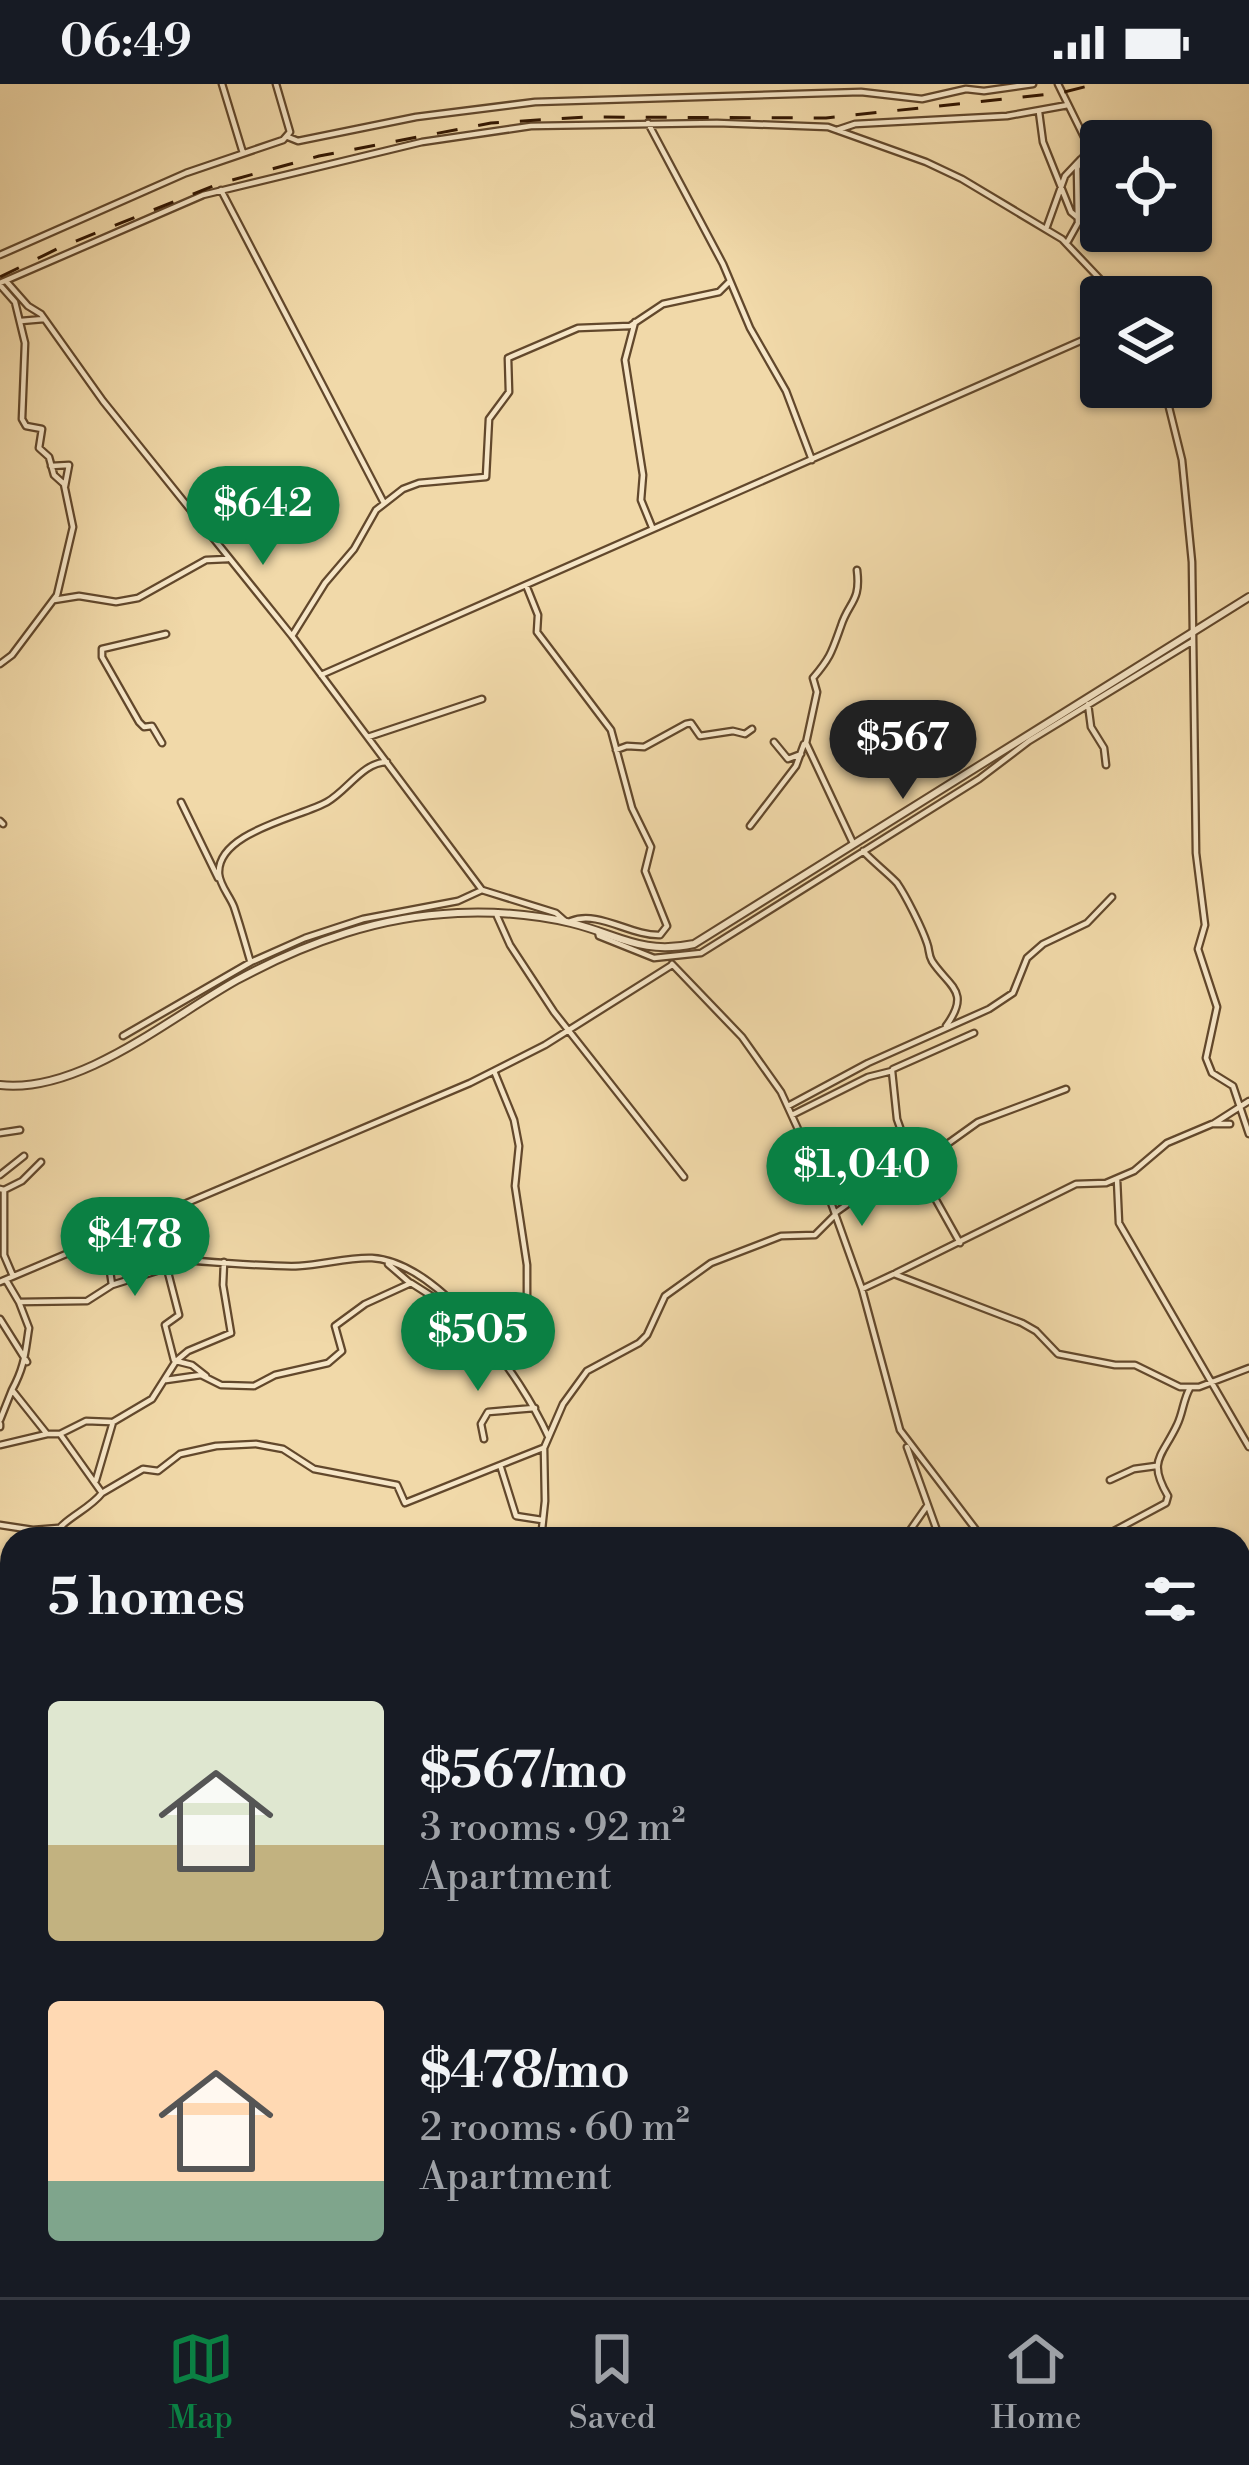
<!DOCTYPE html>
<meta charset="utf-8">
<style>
body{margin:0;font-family:"Libre Bodoni",serif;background:#242831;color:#f1f3f6;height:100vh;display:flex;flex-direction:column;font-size:45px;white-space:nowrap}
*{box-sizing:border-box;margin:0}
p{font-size:39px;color:#9ea1a6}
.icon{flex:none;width:66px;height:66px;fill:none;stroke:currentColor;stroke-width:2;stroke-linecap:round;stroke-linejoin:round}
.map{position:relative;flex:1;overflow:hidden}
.details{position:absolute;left:0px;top:1443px;width:1251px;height:771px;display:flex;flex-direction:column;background:#171b24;border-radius:36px 36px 0 0;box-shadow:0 3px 9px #0004}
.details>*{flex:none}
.fabs{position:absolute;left:1080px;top:36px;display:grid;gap:24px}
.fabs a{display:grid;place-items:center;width:132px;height:132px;border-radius:12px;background:#171b24;box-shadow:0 3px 9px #0004;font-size:60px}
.price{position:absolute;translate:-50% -102px;padding:0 27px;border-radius:42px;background:#0b8043;color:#fff;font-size:39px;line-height:78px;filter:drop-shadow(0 3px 6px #0008)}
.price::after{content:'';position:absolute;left:50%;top:72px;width:36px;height:27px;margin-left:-18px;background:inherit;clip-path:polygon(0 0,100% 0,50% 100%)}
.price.current{background:#222;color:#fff}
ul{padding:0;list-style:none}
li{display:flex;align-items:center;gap:36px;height:300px;padding:0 48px}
li span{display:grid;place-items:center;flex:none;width:336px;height:240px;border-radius:12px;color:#555}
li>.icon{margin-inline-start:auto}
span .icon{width:144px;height:144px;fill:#fffc;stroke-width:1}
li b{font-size:51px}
h2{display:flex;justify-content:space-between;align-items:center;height:144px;padding:0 48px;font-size:51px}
.status{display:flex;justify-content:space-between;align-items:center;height:84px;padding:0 60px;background:#171b24;direction:ltr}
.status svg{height:33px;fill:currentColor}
.tab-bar{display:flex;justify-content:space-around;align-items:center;height:168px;border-top:3px solid #363941;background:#171b24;font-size:33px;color:#9ea1a6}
.tab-bar a{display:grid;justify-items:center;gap:6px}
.tab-bar .current{color:#0b8043}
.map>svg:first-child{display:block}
</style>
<div class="status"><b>06:49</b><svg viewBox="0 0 49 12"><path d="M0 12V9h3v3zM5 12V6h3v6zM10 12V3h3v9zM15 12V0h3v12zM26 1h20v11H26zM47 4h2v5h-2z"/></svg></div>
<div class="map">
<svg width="1249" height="2213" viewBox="0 0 1249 2213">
<rect width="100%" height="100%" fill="#f1d9a9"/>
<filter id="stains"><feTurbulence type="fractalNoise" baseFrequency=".00167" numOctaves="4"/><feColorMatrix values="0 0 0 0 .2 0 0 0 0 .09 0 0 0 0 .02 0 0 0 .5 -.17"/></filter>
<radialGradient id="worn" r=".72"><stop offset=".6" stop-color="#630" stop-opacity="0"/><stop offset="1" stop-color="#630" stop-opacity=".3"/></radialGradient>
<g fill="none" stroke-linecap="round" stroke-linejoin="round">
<g stroke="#62482c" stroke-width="9">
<path id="minor" d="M222,0L243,69
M1058,0L1089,63L1077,84L1078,139L1068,157
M1039,28L1043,58L1071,128L1077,133
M648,39L723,180L750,244L786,307L812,376
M837,46L855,40L1007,32L1068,21
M288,53L298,57L416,33L535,18L861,8L922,15L966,5L984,7L1033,0
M221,106L384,419
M1046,145L1065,92L1081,75
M0,171L186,89L283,56L290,48L276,0
M6,197L28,222L41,230L103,317L292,552L482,806L556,829L565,837
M0,199L203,111L422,58L531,42L717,39L828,43L926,78L962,95L1062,155L1117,213
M0,201L15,218L25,259L22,335L26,342L42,345L39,364L49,373L54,391L64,400L73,443L57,511L12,571L0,580
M21,237L44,235
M635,238L625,276L643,391L641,416L652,443
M1164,303L1182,376L1192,478L1196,769L1205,841L1198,865L1217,923L1206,974L1212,989L1233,1002L1249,1050
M51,382L69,381L65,402
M526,501L538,531L537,548L611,646L632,724L651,763L645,787L667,842L660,851C631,852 598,826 571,837
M54,516L79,512L116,518L138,514L206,476L228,475
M292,552L325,499L354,465L376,426L403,405L419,399L486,393L489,335L509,308L508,274L578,244L630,242L663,220L719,208L729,198
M321,591L1101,248
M1088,620L1091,643L1104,664L1106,681
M368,653L482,615
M774,658L788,675L801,670
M162,659L152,642L144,643L139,638L102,573V565L166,550
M616,666L627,662L644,663L686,640L691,639L700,652L733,647L745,650L752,645
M181,718L218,794
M0,737L3,740
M750,742L796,682L804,660
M853,759L806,659L817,608L813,594C831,573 832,567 841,542C849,517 861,518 857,486
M863,767C871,776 891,792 897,799C906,812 922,844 927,859C930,867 928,870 932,877C948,902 972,907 946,942
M497,832L510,861L554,928L684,1093
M598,847L599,852L654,874L701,869L979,695L1029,657L1193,557
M250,876C245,859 240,841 234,823C230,812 220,802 219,790C216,748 301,733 327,718C348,706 363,678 387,678
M672,880L742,953L781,1008L829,1113L862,1205L900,1346L983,1455
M123,952L251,878L305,854L363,835L458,817L482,806
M893,985L974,949
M788,1022L868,979L989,925L1013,909L1027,874L1043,860L1087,839L1112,813
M792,1031L868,993L892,987L897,1035L908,1066L960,1159
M1213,1040L1249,1017
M0,1049L20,1046
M0,1091L24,1072
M1117,1095L1119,1139L1249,1363
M0,1105L4,1106L22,1097L41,1078
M4,1106V1171L13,1192
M835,1129L877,1099L911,1086L978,1038L1066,1005
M124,1144C135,1153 147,1166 161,1172C174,1177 281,1183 299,1182C323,1181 348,1173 372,1174C441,1178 522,1294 548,1352
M105,1153L112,1201
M164,1173L179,1231L165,1241L174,1276
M388,1180L410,1199
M896,1189L1076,1100L1106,1099L1134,1087L1167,1059L1212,1040H1230
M6,1196L19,1218L87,1217L112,1201L166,1184
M0,1198L470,999L545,961L672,881
M862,1205L894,1190L1022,1239L1036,1247L1058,1270L1115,1281H1135L1180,1303H1199L1249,1284
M19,1218L29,1244C25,1269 25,1282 12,1306L47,1350H60L102,1409C88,1427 61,1435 52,1455
M0,1235L27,1278
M467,1236L497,1221H518L527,1213V1181L515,1102L519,1062L514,1036L494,987
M176,1277L192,1281L206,1292
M166,1296L201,1291L221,1301L254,1302L275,1291L328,1279L342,1267L335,1242L365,1220L411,1199L444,1220L462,1242L477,1250
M0,1336L12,1306
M0,1340V1343
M60,1350L86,1337L111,1338
M484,1355L481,1340L488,1328L535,1324
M0,1361L47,1350
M907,1363L940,1455
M501,1384L516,1432L542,1436
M96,1396L113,1338L152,1315L176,1277L188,1267L231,1249L223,1201L224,1178
M1110,1396L1134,1385L1156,1382
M102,1409L143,1385L158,1387L180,1370L216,1362L256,1360L283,1365L314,1385L397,1401L405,1419L543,1364
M0,1441L33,1446L58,1444
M541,1455L545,1417L544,1364L563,1320L587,1287L639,1259L647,1251L665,1212L711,1179L781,1152L815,1151L835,1131
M904,1455L927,1422
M1099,1455L1166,1419L1168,1412C1147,1376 1162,1373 1177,1341C1183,1329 1183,1316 1190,1304
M1239,1475L1249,1471
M1239,1585L1249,1572
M0,1656L7,1673
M1239,1665L1249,1674
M0,1675L12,1671
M0,1760L12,1765
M1239,1789L1249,1803
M0,1803L12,1839
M1239,1840L1249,1851
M0,1866H12
M12,1870L6,1886L12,1896
M0,1941L12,1928
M0,1957L12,1958
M0,1988L12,1989
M1,2075L12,2103
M0,2177L12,2173
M51,2202L53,2213
M97,2202L101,2213
M203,2202L210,2213
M348,2202L353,2213
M503,2202L507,2213
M715,2202L717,2213
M948,2202L949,2213
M1071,2202L1073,2213
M0,2210L2,2213
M110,2213L139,2202
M255,2213L262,2202
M549,2213L572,2202"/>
</g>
<g stroke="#62482c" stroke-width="10">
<path id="tertiary" d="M0,1001C80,1010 169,934 237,896C272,877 308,861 346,849C418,826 497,822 571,839C620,851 641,871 694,860L1249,513"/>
</g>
<use href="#minor" stroke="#f6e6c7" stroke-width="4.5"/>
<use href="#tertiary" stroke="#f6e6c7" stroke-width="6"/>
<path stroke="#331702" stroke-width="3" stroke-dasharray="21 21" stroke-linecap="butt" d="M0,193L61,163L218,100L319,72L491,39L585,33L826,34L1060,9L1096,0"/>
</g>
<rect width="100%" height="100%" filter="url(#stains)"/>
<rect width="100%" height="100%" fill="url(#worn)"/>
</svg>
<div class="fabs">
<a><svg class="icon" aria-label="locate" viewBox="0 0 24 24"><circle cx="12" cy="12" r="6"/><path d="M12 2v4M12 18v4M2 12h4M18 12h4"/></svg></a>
<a><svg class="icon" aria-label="layers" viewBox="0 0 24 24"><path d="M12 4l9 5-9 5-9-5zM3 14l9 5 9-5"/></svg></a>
</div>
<b class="price" style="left:263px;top:484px">$642</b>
<b class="price current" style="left:903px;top:718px">$567</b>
<b class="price" style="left:862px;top:1145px">$1,040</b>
<b class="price" style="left:135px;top:1215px">$478</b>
<b class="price" style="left:478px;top:1310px">$505</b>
<section class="details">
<h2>5 homes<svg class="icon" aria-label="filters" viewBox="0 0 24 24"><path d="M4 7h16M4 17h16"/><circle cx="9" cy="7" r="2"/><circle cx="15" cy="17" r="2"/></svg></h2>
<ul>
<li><span style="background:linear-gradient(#dfe7d0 60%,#c2b280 0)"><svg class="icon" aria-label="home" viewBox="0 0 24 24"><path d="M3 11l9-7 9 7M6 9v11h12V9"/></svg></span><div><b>$567/mo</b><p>3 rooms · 92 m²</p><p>Apartment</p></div></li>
<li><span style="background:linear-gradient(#ffd9b3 75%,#7fa58c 0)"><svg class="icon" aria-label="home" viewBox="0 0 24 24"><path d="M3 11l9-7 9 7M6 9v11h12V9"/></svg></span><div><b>$478/mo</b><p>2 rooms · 60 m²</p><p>Apartment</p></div></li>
</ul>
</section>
</div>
<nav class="tab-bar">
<a class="current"><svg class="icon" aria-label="map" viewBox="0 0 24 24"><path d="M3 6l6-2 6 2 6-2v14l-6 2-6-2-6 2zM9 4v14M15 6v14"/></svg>Map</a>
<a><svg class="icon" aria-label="saved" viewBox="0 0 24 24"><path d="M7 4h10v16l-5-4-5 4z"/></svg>Saved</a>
<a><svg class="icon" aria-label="home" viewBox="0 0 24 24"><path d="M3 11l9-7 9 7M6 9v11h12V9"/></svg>Home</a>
</nav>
